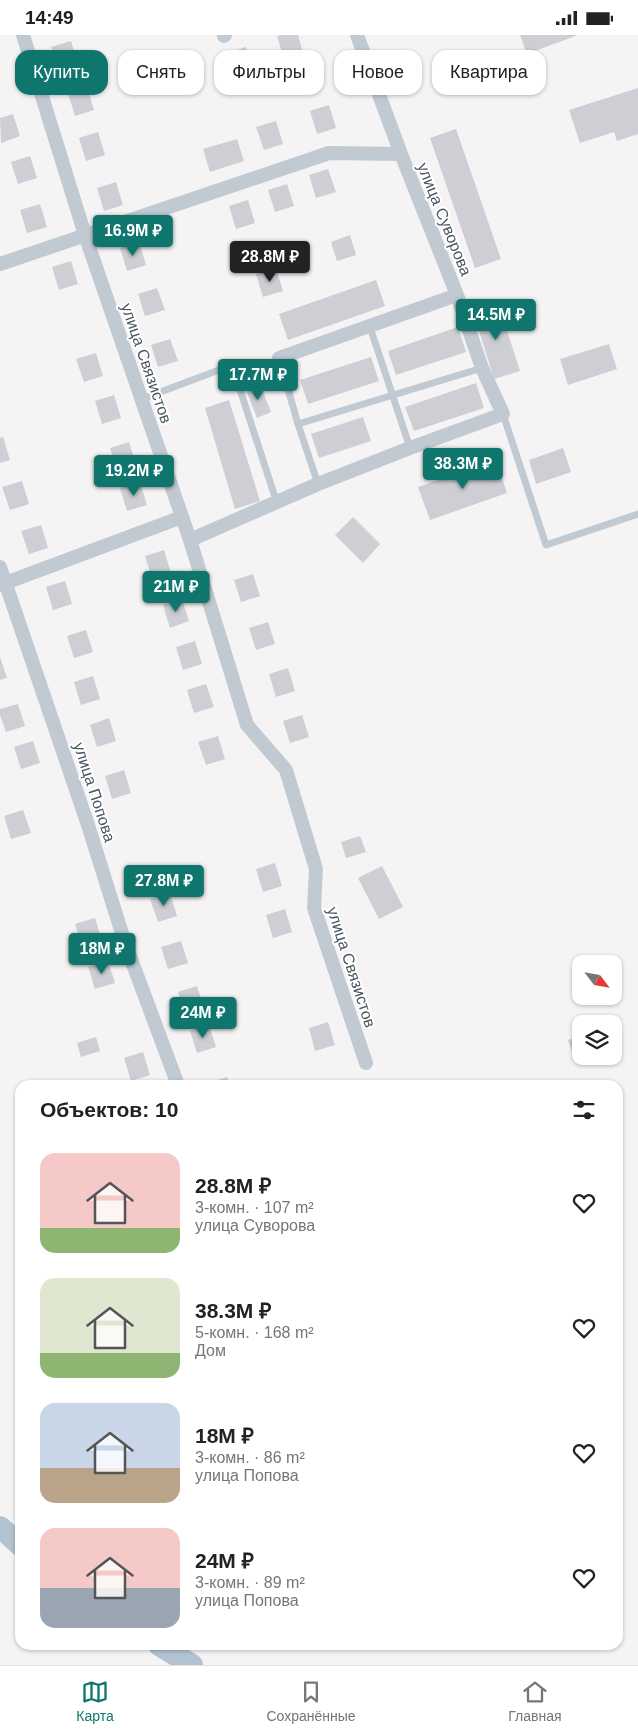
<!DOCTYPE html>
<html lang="ru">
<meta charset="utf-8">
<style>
body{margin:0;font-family:Helvetica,sans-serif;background:#f6f6f6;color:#222;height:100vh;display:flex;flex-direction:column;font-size:19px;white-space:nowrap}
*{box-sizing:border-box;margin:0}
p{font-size:16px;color:#767676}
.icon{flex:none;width:28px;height:28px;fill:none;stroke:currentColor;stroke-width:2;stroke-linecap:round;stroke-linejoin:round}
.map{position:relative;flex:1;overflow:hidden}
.drawer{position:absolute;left:15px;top:1045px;width:608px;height:570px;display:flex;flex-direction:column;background:#fff;border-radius:15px;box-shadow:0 1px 4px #0004}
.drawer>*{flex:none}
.top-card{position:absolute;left:15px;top:15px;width:609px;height:45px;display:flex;gap:10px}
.needle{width:32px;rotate:121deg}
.buttons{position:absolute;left:572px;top:920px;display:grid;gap:10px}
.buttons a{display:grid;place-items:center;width:50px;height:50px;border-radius:10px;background:#fff;box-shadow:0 1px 4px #0004;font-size:25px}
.price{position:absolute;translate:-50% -42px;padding:0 11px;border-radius:5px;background:#0f766e;color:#fff;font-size:16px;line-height:32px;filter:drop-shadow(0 1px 2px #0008)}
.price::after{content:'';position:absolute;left:50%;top:30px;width:15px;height:11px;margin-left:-8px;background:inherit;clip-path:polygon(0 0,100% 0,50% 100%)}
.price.current{background:#222;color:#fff}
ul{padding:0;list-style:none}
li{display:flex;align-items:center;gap:15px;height:125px;padding:0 25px}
li span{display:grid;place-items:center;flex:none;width:140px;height:100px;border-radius:15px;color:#555}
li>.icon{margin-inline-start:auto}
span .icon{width:60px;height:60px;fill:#fffc;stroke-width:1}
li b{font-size:21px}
h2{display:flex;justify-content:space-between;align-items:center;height:60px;padding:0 25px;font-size:21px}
.tag{padding:0 18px;border-radius:15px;background:#fff;box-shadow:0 1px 4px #0004;font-size:18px;line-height:45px}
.tag.current{background:#0f766e;color:#fff}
.status{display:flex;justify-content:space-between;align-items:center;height:35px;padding:0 25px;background:#fff;direction:ltr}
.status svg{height:14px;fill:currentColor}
.tabs{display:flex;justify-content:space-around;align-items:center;height:70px;border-top:1px solid #e0e0e0;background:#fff;font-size:14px;color:#767676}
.tabs a{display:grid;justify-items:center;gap:2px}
.tabs .current{color:#0f766e}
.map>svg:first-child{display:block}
</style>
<div class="status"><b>14:49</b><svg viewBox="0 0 49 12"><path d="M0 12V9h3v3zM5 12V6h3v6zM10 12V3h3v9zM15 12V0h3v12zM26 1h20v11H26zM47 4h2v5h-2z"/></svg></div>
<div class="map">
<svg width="638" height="1630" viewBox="0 0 638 1630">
<rect width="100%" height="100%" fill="#f5f3f3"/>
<path fill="#cdcfd5" d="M281,0H298L303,18L284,24L277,1Z
M520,0H578L527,19Z
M71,6L78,29L58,35L51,12Z
M246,12L253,35L234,41L227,18Z
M87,52L94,75L75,81L68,58Z
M638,53V99L617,106L614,97L580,108L569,75Z
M329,70L336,93L317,99L310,76Z
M13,79L20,101L1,108L0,83Z
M276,86L283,109L264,115L256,92Z
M456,94L501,224L475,233L430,103Z
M98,97L105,120L86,126L79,103Z
M237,104L244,126L210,137L203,114Z
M30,121L37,143L18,149L11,127Z
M328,134L336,157L316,163L309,140Z
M116,147L123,170L104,176L97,153Z
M287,149L294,171L275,177L268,155Z
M248,165L255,188L236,194L229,171Z
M40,169L47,192L27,198L20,175Z
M350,200L356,220L337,226L331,207Z
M139,207L146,230L127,236L120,213Z
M71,226L78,249L59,255L52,232Z
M276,233L283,256L263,262L256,239Z
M376,245L385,271L288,305L279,279Z
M157,253L165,275L145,281L138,259Z
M498,268L520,336L494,344L473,276Z
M458,292L466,317L396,340L388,316Z
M170,304L178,326L158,332L151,310Z
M609,309L617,334L568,350L560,324Z
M96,318L103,341L84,347L76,324Z
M371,322L379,346L308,369L300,345Z
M476,348L484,373L414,396L405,372Z
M260,349L271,377L257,383L246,355Z
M114,360L121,383L102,389L95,366Z
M229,365L260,466L235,474L205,373Z
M363,382L371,406L319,423L311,399Z
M3,402L10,425L0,428V403Z
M129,407L136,430L117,436L110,413Z
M563,413L571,437L536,449L529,425Z
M496,425L507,458L430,485L418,452Z
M22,446L29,469L10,475L2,452Z
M140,447L147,470L127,476L120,453Z
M353,482L380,509L363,528L335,500Z
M41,490L48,513L29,519L21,496Z
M164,515L171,538L152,544L145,521Z
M253,539L260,561L241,567L234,545Z
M65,546L72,569L53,575L46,552Z
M182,564L189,586L170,593L163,570Z
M268,587L275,609L256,615L249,593Z
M86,595L93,617L74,623L67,601Z
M195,606L202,629L183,635L176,612Z
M0,622L7,643L0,645Z
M288,633L295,656L276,662L269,639Z
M93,641L100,664L81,670L74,647Z
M206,649L214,672L194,678L187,655Z
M18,669L25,691L6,697L0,680V674Z
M302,680L309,702L290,708L283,686Z
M109,683L116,706L97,712L90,690Z
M218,701L225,724L206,730L198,707Z
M33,706L40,728L21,734L14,712Z
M124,735L131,758L112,764L105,741Z
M23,775L31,798L11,804L4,781Z
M360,801L366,817L346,823L341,807Z
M275,828L282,851L263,857L256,834Z
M382,831L403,872L379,884L358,843Z
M170,858L177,881L158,887L150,864Z
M285,874L292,897L273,903L266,880Z
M95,883L102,906L82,912L75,889Z
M181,906L188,928L168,934L161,912Z
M108,926L115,948L95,954L88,932Z
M197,951L204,973L185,979L178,957Z
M328,987L335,1010L315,1016L309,993Z
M209,990L216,1012L197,1018L190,996Z
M581,1001V1021L596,1022L576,1028L568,1005Z
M96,1002L100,1016L81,1022L77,1008Z
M143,1017L150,1040L131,1046L124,1023Z
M227,1042L230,1050H208V1048Z"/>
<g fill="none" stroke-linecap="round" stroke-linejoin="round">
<path stroke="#c1cad2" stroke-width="7" d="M370,292L410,413
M279,323L298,389L318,449
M142,364L232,330L277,468
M503,379L546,510L638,479
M298,389L482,333"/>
<path stroke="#c1cad2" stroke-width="14" d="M23,0L85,200L190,505L247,690L286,735L316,834L314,873L366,1028
M224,1L225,0
M0,229L329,118L401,119
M279,323L457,260L401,119L357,0
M190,505L318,449L410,413L503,379L482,333L457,260
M0,532L88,790L125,908L178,1050
M0,550L182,482"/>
<path stroke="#b3c2d1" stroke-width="22" d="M0,1492L20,1510
M159,1610L192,1630"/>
</g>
<g text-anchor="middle" stroke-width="4" stroke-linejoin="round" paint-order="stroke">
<g font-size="16" fill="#4a5661" stroke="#fff">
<text transform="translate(445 184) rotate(68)" y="6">улица Суворова</text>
<text transform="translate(147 328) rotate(71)" y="6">улица Связистов</text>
<text transform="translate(95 757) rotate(72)" y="6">улица Попова</text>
<text transform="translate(352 932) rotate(72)" y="6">улица Связистов</text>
</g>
</g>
</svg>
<div class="buttons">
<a><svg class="needle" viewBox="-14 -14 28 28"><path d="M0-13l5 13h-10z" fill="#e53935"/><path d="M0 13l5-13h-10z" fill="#767676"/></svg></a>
<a><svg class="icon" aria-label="layers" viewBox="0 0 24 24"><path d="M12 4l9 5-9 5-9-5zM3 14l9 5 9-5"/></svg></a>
</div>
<b class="price" style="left:133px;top:222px">16.9M ₽</b>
<b class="price current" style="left:270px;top:248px">28.8M ₽</b>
<b class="price" style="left:496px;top:306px">14.5M ₽</b>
<b class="price" style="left:258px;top:366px">17.7M ₽</b>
<b class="price" style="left:463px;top:455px">38.3M ₽</b>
<b class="price" style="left:134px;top:462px">19.2M ₽</b>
<b class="price" style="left:176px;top:578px">21M ₽</b>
<b class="price" style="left:164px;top:872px">27.8M ₽</b>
<b class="price" style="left:102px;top:940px">18M ₽</b>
<b class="price" style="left:203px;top:1004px">24M ₽</b>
<div class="top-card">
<a class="tag current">Купить</a>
<a class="tag">Снять</a>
<a class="tag">Фильтры</a>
<a class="tag">Новое</a>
<a class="tag">Квартира</a>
</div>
<section class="drawer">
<h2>Объектов: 10<svg class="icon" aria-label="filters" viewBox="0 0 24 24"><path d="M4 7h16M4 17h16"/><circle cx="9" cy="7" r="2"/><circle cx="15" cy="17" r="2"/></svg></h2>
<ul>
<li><span style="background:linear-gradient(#f6c9c9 75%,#8fb573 0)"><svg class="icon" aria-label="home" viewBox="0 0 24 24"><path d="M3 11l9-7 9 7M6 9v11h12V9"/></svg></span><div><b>28.8M ₽</b><p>3-комн. · 107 m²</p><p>улица Суворова</p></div><svg class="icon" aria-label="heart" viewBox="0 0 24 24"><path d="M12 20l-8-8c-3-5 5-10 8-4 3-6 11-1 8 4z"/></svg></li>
<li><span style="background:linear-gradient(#dfe7d0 75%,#8fb573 0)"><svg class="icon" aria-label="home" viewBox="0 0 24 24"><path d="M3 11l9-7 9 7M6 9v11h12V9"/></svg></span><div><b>38.3M ₽</b><p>5-комн. · 168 m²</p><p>Дом</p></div><svg class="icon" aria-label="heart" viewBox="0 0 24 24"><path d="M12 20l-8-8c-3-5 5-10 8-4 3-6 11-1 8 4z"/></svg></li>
<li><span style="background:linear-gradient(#c9d6e8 65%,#b9a48a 0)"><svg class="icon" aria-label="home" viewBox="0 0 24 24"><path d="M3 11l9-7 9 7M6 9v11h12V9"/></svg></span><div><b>18M ₽</b><p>3-комн. · 86 m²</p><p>улица Попова</p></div><svg class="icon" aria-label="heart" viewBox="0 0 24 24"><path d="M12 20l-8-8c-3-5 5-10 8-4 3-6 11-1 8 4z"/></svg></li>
<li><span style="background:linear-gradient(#f6c9c9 60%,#9aa5b1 0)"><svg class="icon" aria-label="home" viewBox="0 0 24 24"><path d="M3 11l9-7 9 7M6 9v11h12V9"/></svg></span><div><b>24M ₽</b><p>3-комн. · 89 m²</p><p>улица Попова</p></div><svg class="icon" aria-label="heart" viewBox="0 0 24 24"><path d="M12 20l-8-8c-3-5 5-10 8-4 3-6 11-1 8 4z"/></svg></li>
</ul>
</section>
</div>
<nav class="tabs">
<a class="current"><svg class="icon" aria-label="map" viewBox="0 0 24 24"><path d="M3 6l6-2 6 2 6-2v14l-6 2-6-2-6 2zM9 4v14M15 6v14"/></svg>Карта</a>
<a><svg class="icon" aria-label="saved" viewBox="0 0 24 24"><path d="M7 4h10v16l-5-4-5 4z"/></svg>Сохранённые</a>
<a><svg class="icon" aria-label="home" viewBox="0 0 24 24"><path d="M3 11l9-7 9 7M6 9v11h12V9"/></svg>Главная</a>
</nav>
